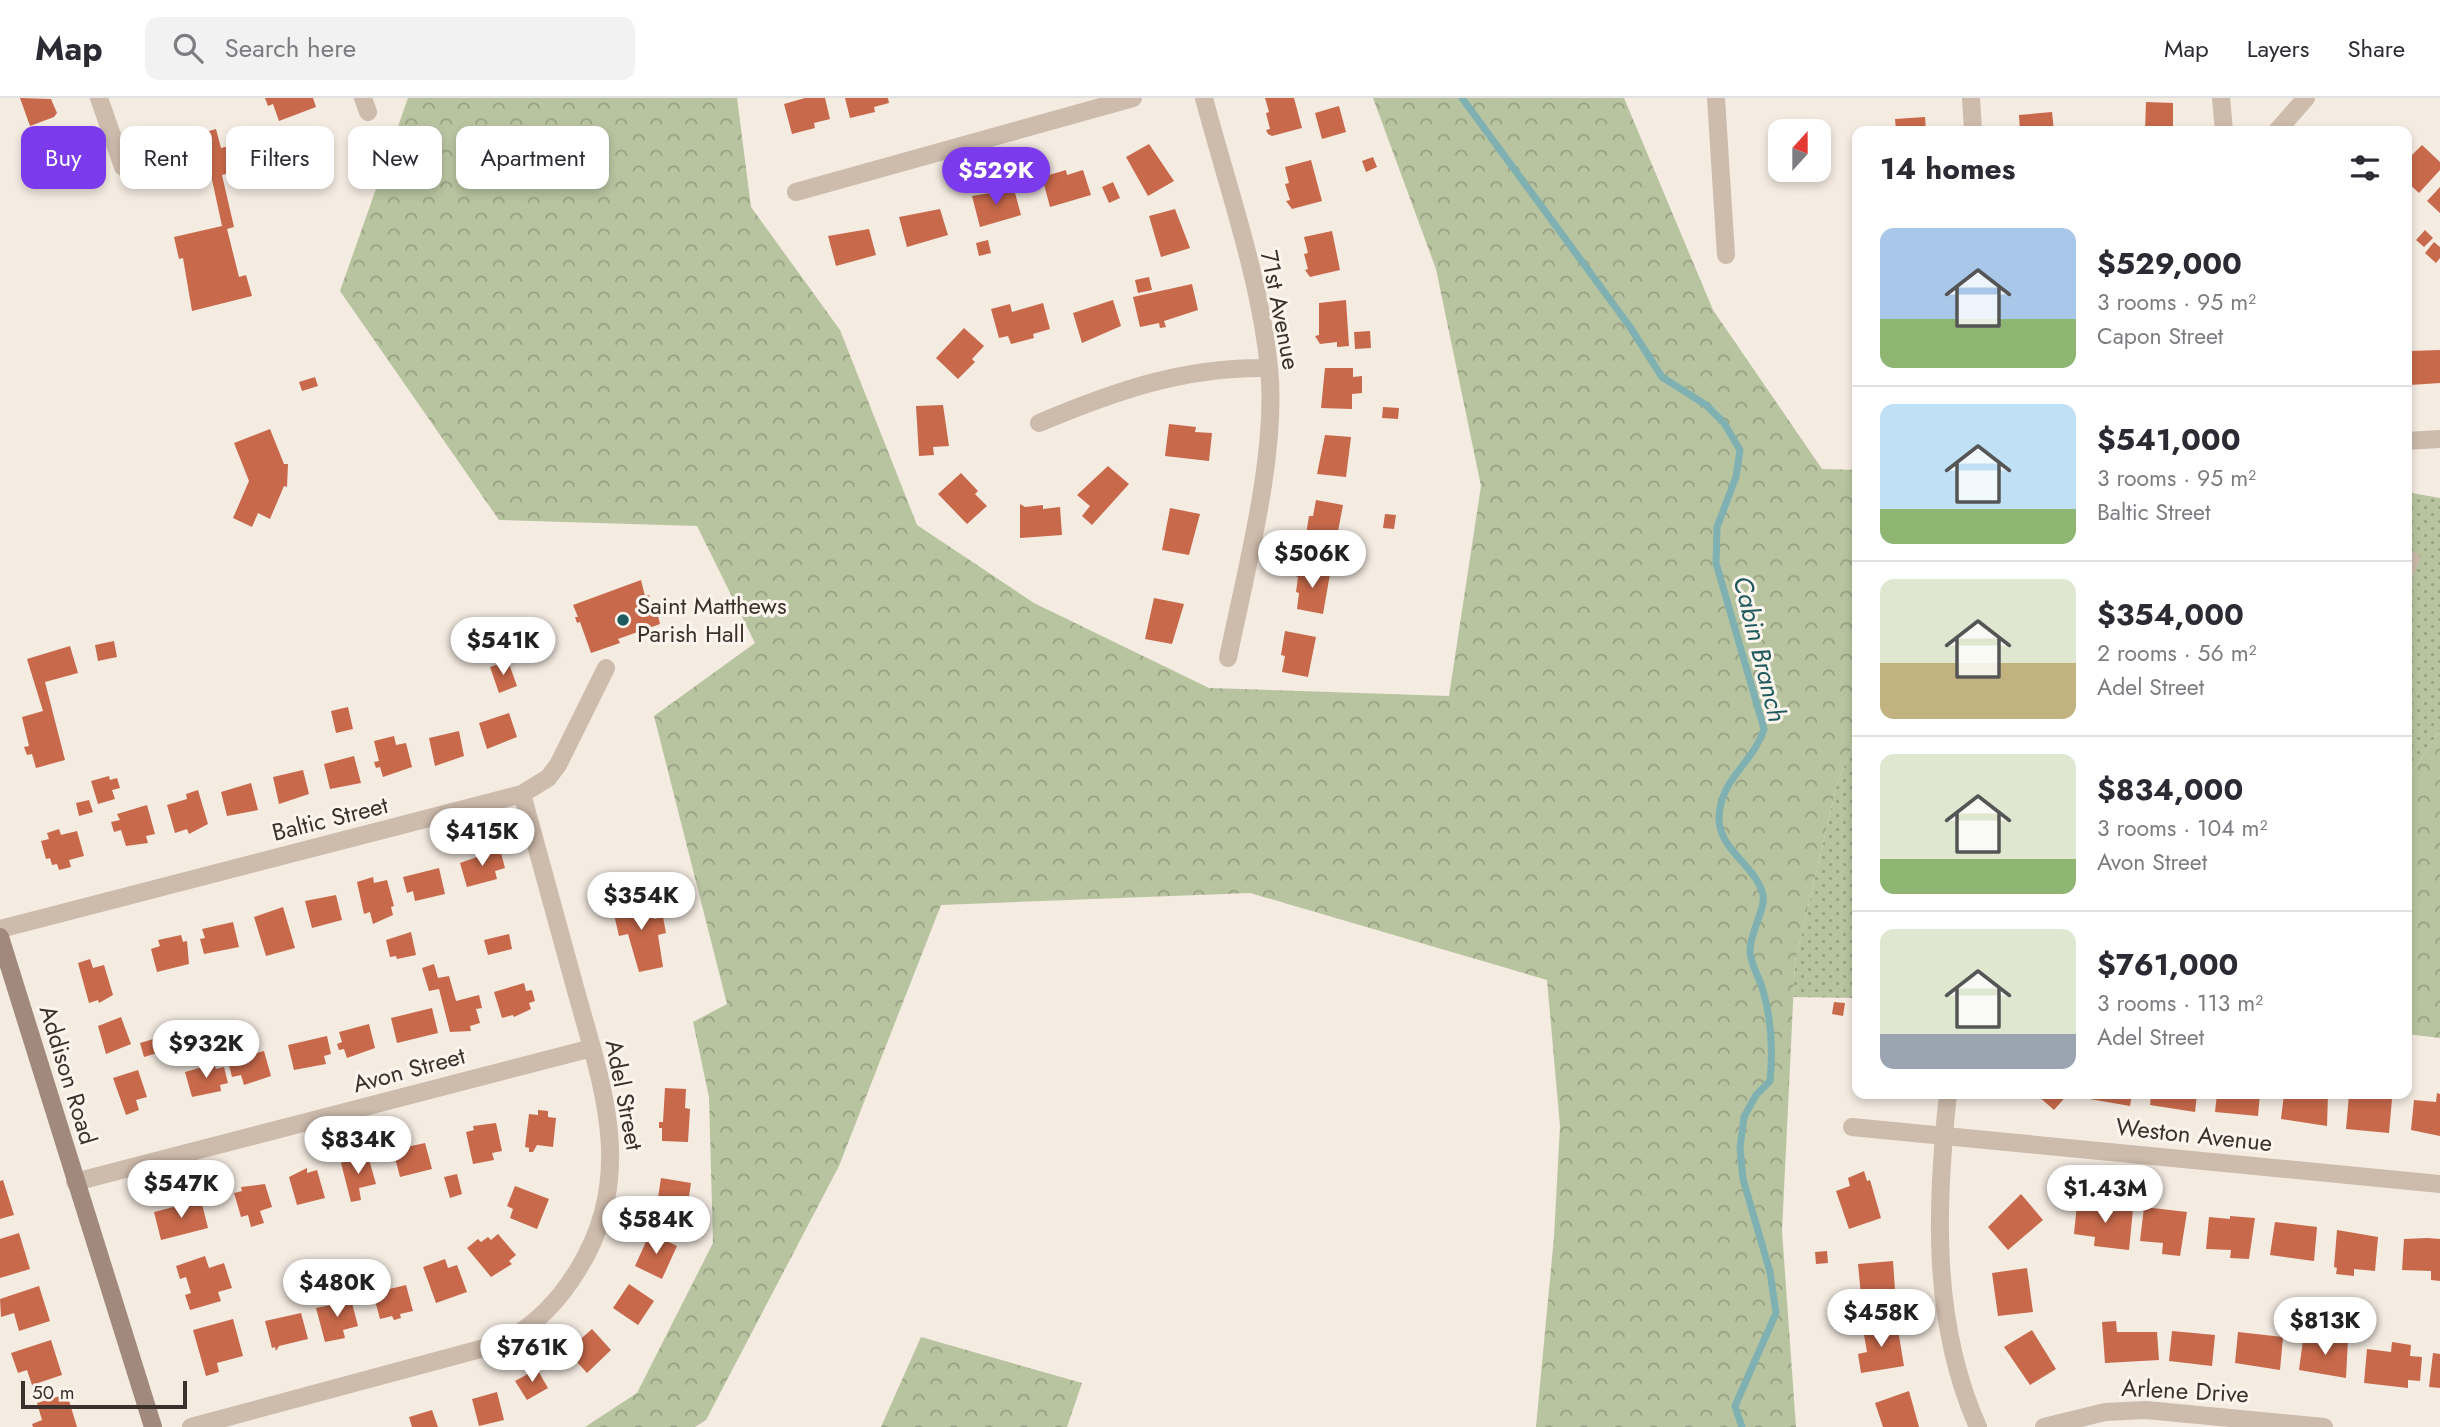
<!DOCTYPE html>
<meta charset="utf-8">
<style>
body{margin:0;font-family:Jost,sans-serif;background:#f2f2f3;color:#2b2b33;height:100vh;display:flex;flex-direction:column;font-size:26px;white-space:nowrap}
*{box-sizing:border-box;margin:0}
p{font-size:23px;color:#7c7c81}
.icon{flex:none;width:38px;height:38px;fill:none;stroke:currentColor;stroke-width:2;stroke-linecap:round;stroke-linejoin:round}
.map{position:relative;flex:1;overflow:hidden}
.drawer{position:absolute;left:1852px;top:28px;width:560px;height:973px;display:flex;flex-direction:column;background:#fff;border-radius:14px;box-shadow:0 4px 10px #0003}
.drawer>*{flex:none}
.banner{position:absolute;left:21px;top:28px;width:665px;height:63px;display:flex;gap:14px}
.needle{width:46px;rotate:21deg}
.fabs{position:absolute;left:1768px;top:21px;display:grid;gap:14px}
.fabs a{display:grid;place-items:center;width:63px;height:63px;border-radius:14px;background:#fff;box-shadow:0 4px 10px #0003;font-size:35px}
.scale{position:absolute;left:21px;bottom:18px;width:166px;box-sizing:border-box;padding-left:7px;border:4px solid #3b302b;border-top:0;font-size:19px;line-height:24px;white-space:nowrap;color:#3b302b;-webkit-text-stroke:5px #fbf5ee;paint-order:stroke}
.price{position:absolute;translate:-50% -60px;padding:0 16px;border-radius:24px;background:#fff;color:#222;font-size:23px;line-height:46px;filter:drop-shadow(0 2px 4px #0008)}
.price::after{content:'';position:absolute;left:50%;top:42px;width:21px;height:16px;margin-left:-10px;background:inherit;clip-path:polygon(0 0,100% 0,50% 100%)}
.price.current{background:#7c3aed;color:#fff}
ul{padding:0;list-style:none}
li{display:flex;align-items:center;gap:21px;height:175px;padding:0 28px}
li+li{border-top:2px solid #e1e1e2}
li span{display:grid;place-items:center;flex:none;width:196px;height:140px;border-radius:14px;color:#555}
li>.icon{margin-inline-start:auto}
span .icon{width:84px;height:84px;fill:#fffc;stroke-width:1}
li b{font-size:30px}
h2{display:flex;justify-content:space-between;align-items:center;height:84px;padding:0 28px;font-size:30px}
.chip{padding:0 24px;border-radius:14px;background:#fff;box-shadow:0 4px 10px #0003;font-size:24px;line-height:63px}
.chip.current{background:#7c3aed;color:#fff}
header{display:flex;align-items:center;gap:42px;box-sizing:border-box;height:98px;padding:0 35px;background:#fff;border-bottom:2px solid #e1e1e2}
header strong{font-size:33px}
nav{display:flex;gap:38px;margin-inline-start:auto;font-size:24px}
.search{width:490px;height:63px;background:#f2f2f3;display:flex;align-items:center;gap:18px;box-sizing:border-box;padding:0 24px;border-radius:14px;color:#7c7c81;font-size:26px}
.map>svg:first-child{display:block}
</style>
<header>
<strong>Map</strong>
<div class="search"><svg class="icon" aria-label="search" viewBox="0 0 24 24"><circle cx="10" cy="10" r="6"/><path d="M15 15l6 6"/></svg>Search here</div>
<nav><a>Map</a><a>Layers</a><a>Share</a></nav>
</header>
<div class="map">
<svg width="2440" height="1329" viewBox="0 0 2440 1329">
<defs>
<pattern id="grass-dots" width="8" height="8" patternUnits="userSpaceOnUse" patternTransform="scale(1.75)"><rect width="8" height="8" fill="#b8c4a0"/><path d="M2 2h.1M6 6h.1" fill="none" stroke="#97a083" stroke-width="1.8" stroke-linecap="round"/></pattern>
<pattern id="forest-crowns" width="20" height="18" patternUnits="userSpaceOnUse" patternTransform="scale(1.75)"><rect width="20" height="18" fill="#b8c4a0"/><path d="M2 6a3 3 0 1 1 6 0M12 15a3 3 0 1 1 6 0" fill="none" stroke="#97a083"/></pattern>
</defs>
<rect width="100%" height="100%" fill="#f4ebe1"/>
<path fill="url(#grass-dots)" d="M2406,394L2440,400V632L2406,684Z
M1857,636V900L1793,899L1795,864L1837,686Z"/>
<path fill="url(#forest-crowns)" d="M408,0H737L751,109L840,232L917,427L1034,505L1209,590L1449,598L1481,388L1436,171L1373,0H1624L1713,212L1822,371L1857,372V636L1837,686L1795,864L1782,1133L1796,1329H1536L1554,1139L1560,1028L1547,882L1250,795L941,807L839,1068L706,1322L695,1329H585L637,1295L713,1145L709,999L693,924L727,906L654,618L755,545L697,428L499,422L340,193Z
M2440,632V940L2406,936V684Z
M921,1239L1082,1285L1067,1329H881Z"/>
<g fill="none" stroke-linecap="round" stroke-linejoin="round">
<path stroke="#7fb0b2" stroke-width="7" d="M1462,0L1630,229L1662,279L1706,307L1724,325L1740,352L1736,379L1717,429L1716,465L1764,631C1753,666 1721,679 1719,719C1718,752 1756,767 1763,797C1766,810 1750,834 1750,853C1750,866 1760,880 1763,893C1772,923 1773,952 1770,983L1756,997L1744,1019L1740,1050L1743,1081L1770,1174L1776,1215L1735,1308L1742,1329"/>
</g>
<path fill="#c8694b" d="M20,0L51,1L57,15L54,19L30,28Z
M265,0H313L316,9L279,23L273,6L268,8Z
M805,0H825L830,21L814,25L815,30L792,36L784,6Z
M845,0H888L889,5L874,9L875,14L850,20Z
M1265,0H1294L1302,30L1272,38L1268,36L1266,32L1270,31L1266,15L1269,14Z
M2146,4L2173,5V33H2145Z
M1339,8L1346,34L1322,41L1315,15Z
M2052,14L2054,33H2020L2019,17Z
M1925,19L1926,33H1896L1895,21Z
M257,29L260,40L256,41L262,67L222,77L234,129L227,131L239,179L246,177L252,198L192,213L183,160L179,161L174,139L222,128L202,35L216,31L221,50L248,43L246,32Z
M60,37L73,69L62,74L65,82L36,91L21,52Z
M1149,46L1174,83L1148,98L1126,59Z
M2422,47L2440,64V72L2419,95L2406,83V63Z
M1373,59L1377,69L1366,74L1362,63Z
M1311,62L1322,103L1292,111L1286,103L1290,102L1285,86L1289,85L1285,69Z
M1066,72L1067,77L1083,72L1091,97L1050,109L1042,79Z
M1113,84L1120,100L1109,105L1102,89Z
M2440,89V115L2427,103Z
M1014,91L1021,117L980,129L972,98Z
M940,111L948,137L907,149L899,119Z
M1175,111L1190,150L1161,159L1149,118Z
M869,131L876,157L836,168L828,138Z
M2425,132L2433,140L2424,149L2416,142Z
M1332,133L1340,172L1310,179L1305,172L1308,171L1304,156L1308,155L1304,139Z
M988,142L991,155L979,158L976,145Z
M2434,144L2440,149V160L2436,165L2425,155Z
M1149,179L1152,192L1138,195L1135,182Z
M1192,186L1198,212L1164,223L1166,229L1160,230L1159,225L1140,229L1133,199Z
M1113,202L1121,228L1082,245L1073,215Z
M1346,202L1349,248L1337,249V244L1320,246L1315,238L1319,237V205Z
M1043,205L1050,231L1033,236L1034,240L1011,246L1008,238L999,240L991,211L1010,206L1012,214Z
M964,230L984,248L972,261L975,264L958,281L936,260Z
M1370,233L1371,250L1355,251L1354,234Z
M2440,252V285L2410,287L2409,253Z
M1325,270H1353V279L1362,278V295L1352,296V311L1321,310Z
M315,279L318,288L302,293L299,284Z
M943,307L949,348L933,349L934,357L919,358L916,308Z
M1383,309L1399,310L1398,321L1382,320Z
M1169,326L1196,329L1195,334L1212,335L1209,363L1165,358Z
M270,331L284,366H288L287,389L284,388L270,421L258,415L252,429L233,420L249,383L234,345Z
M1325,337L1351,339L1346,379L1317,376Z
M1108,368L1129,386L1092,427L1082,418L1090,408L1077,397Z
M961,375L978,393L975,396L987,408L967,426L938,396Z
M1316,402L1343,407L1335,449L1305,443L1309,418H1313Z
M1020,406L1025,409L1043,407V411L1060,409L1062,437L1020,440Z
M1170,410L1200,416L1189,457L1162,452Z
M1385,416L1396,417L1394,431L1383,430Z
M1300,470L1330,476L1323,516L1297,511L1299,495L1296,494L1298,479L1295,478Z
M641,482L645,498L649,497L652,505L655,504L660,526L618,541L620,545L591,555L580,524L577,525L575,519H578L573,507Z
M1154,500L1184,506L1172,546L1145,541Z
M1285,533L1316,539L1308,579L1282,574L1285,558L1281,557Z
M114,543L117,559L98,563L95,547Z
M70,548L78,575L45,584L65,662L36,670L32,656L27,657L24,649L29,648L22,619L43,613L27,561Z
M508,563L517,588L499,595L490,569Z
M348,609L353,631L336,635L331,613Z
M509,615L517,639L487,651L479,625Z
M459,633L464,658L435,668L429,640Z
M394,638L396,647L406,645L412,669L383,679L380,669L376,670L374,664L379,663L374,643Z
M354,658L361,685L330,691L324,666Z
M303,672L309,696L279,706L273,679Z
M109,678L110,682L117,680L120,690L112,692L115,701L98,706L91,683Z
M251,685L258,712L227,718L221,694Z
M198,692L208,726L189,736L187,731L175,735L167,707L187,701L186,696Z
M89,702L93,714L79,718L76,705Z
M147,707L155,736L146,738L148,745L126,748L121,732L114,734L111,724L120,722L117,716Z
M59,731L61,737L77,733L84,758L69,762L71,769L59,772L57,766L52,767L50,760L46,761L41,743L49,741L47,735Z
M500,751L505,770L495,773L497,781L467,789L460,765Z
M439,770L445,796L415,803L413,793L407,795L403,779Z
M373,779L374,785L387,782L394,808L391,809L393,817L373,826L370,814L364,816L357,784Z
M336,797L342,822L312,830L305,803Z
M649,800L654,821L663,819L666,835L658,837L663,869L639,874L628,836L619,838L612,808Z
M283,809L295,850L266,858L254,819Z
M233,824L239,849L204,856L200,841L205,840L202,831Z
M411,834L416,857L397,861L396,858L390,859L386,842Z
M509,836L512,851L488,857L484,842Z
M181,837L183,844L187,843L189,866L157,874L151,851L160,848L158,842Z
M90,861L93,870L104,867L113,897L99,905L98,902L89,905L78,865Z
M434,866L438,880L449,878L456,903L479,897L482,910L476,911L480,925L470,928L471,933L450,934L439,891L429,893L422,870Z
M524,885L526,893L532,892L535,903L529,905L531,911L514,919L513,917L502,920L494,894Z
M1834,904L1845,905L1843,918L1832,916Z
M432,910L438,935L397,945L391,920Z
M121,919L131,946L106,956L98,928Z
M369,926L375,950L347,960L344,951L339,952L337,946L342,944L339,934Z
M327,938L331,956L324,958L326,966L294,972L288,947Z
M160,939L164,953L144,959L140,945Z
M237,952L239,960L264,953L271,978L244,987L241,977L232,979L226,955Z
M214,966L216,971L224,969L228,985L220,987L221,993L192,999L185,974Z
M138,972L147,999L136,1002L139,1012L126,1017L113,980Z
M665,990L686,991L685,1010L690,1011L688,1044L662,1043V1030H659V1024H663Z
M2437,995L2440,996V1038L2411,1032L2414,1002L2436,1004Z
M2031,996H2068L2054,1012L2037,997L2035,999Z
M2085,996H2132L2130,1008L2084,1000Z
M2151,996H2197L2195,1014L2150,1007Z
M2217,996H2260L2258,1018L2215,1014Z
M2284,996H2328L2327,1028L2281,1021Z
M2349,997L2392,1001L2389,1035L2346,1031Z
M538,1012L548,1013V1019L556,1020L553,1049L537,1047L533,1054H529V1050L525,1049L529,1016L538,1017Z
M496,1025L502,1053L492,1055L494,1062L473,1066L466,1034L474,1032L473,1028Z
M425,1045L432,1071L400,1079L393,1052Z
M357,1057L358,1061L368,1058L376,1086L359,1090L361,1102L351,1104L341,1065Z
M307,1070V1075L317,1072L325,1100L297,1107L289,1079Z
M1864,1073L1867,1083L1870,1082L1881,1120L1849,1131L1836,1093L1850,1088L1848,1080Z
M457,1076L462,1096L450,1100L444,1079Z
M661,1080L691,1085L686,1118L656,1113Z
M3,1082L14,1117L0,1121V1083Z
M265,1086L272,1109L260,1113L264,1125L251,1129L248,1117L241,1119L234,1095L242,1093L241,1089Z
M515,1088L549,1101L537,1131L510,1120L513,1111L507,1108Z
M2021,1096L2043,1122L2008,1152L1988,1129Z
M201,1102L208,1130L161,1142L154,1114Z
M2099,1105L2133,1111L2129,1152L2094,1148L2095,1139L2074,1136L2077,1106L2099,1108Z
M2144,1109L2187,1114L2180,1158L2162,1156L2163,1145L2140,1143Z
M2230,1118L2255,1120L2249,1161L2230,1160L2231,1152L2206,1151L2209,1119L2230,1121Z
M2275,1124L2317,1129L2314,1163L2270,1157Z
M2337,1132L2378,1139L2375,1173L2354,1171V1178L2336,1176L2337,1170L2334,1169Z
M19,1135L30,1171L0,1180V1141Z
M650,1135L677,1148L662,1181L635,1168Z
M498,1136L516,1157L509,1163L512,1166L491,1179L467,1150L478,1141L481,1144L488,1139L491,1142Z
M2427,1140L2440,1141V1183L2431,1182V1173L2402,1172L2404,1141Z
M1827,1153L1828,1165L1816,1166L1815,1154Z
M205,1158L209,1170L224,1165L232,1190L218,1194L221,1203L190,1212L185,1197L191,1195L186,1179L180,1181L176,1168Z
M445,1161L448,1170L457,1167L467,1194L436,1205L423,1169Z
M1893,1163L1896,1206L1862,1208L1858,1166Z
M2027,1170L2033,1214L1998,1218L1992,1175Z
M316,1177L319,1189L305,1192L302,1181Z
M629,1186L654,1203L638,1227L613,1210Z
M406,1187L413,1213L400,1216L401,1220L394,1222L392,1218L380,1221L373,1195Z
M39,1188L50,1223L19,1233L14,1215L1,1219L0,1201Z
M325,1189L328,1198L308,1204L305,1195Z
M351,1201L358,1228L343,1232L345,1240L325,1244L316,1210L331,1207L330,1203L335,1202V1205Z
M2323,1208L2349,1210L2348,1217H2322Z
M301,1215L308,1241L279,1248L276,1253L275,1249L272,1250L265,1223Z
M233,1221L243,1258L217,1265L219,1274L206,1278L193,1232Z
M2116,1223L2117,1234H2157L2159,1262L2105,1265L2102,1224Z
M1897,1226L1904,1268L1861,1275L1858,1256L1867,1254L1863,1231Z
M592,1231L611,1252L587,1275L567,1253Z
M2032,1232L2056,1271L2030,1287L2004,1249Z
M2172,1233L2215,1237L2212,1268L2169,1263Z
M2238,1234L2283,1239L2280,1272L2235,1265Z
M2323,1238L2348,1241L2346,1280L2299,1272L2303,1242L2322,1244Z
M51,1242L62,1277L32,1287L27,1272L18,1275L11,1255Z
M2392,1244L2411,1247L2410,1258L2422,1259L2420,1283L2408,1282V1290L2364,1285L2367,1251L2391,1254Z
M2433,1255L2440,1256V1290L2429,1289Z
M537,1271L548,1290L527,1302L515,1283Z
M1909,1293L1919,1329H1883L1875,1305Z
M497,1294L504,1322L479,1328L472,1301Z
M67,1296L77,1329H33L32,1326L42,1322L37,1305Z
M432,1312L438,1329H412L409,1319Z"/>
<g fill="none" stroke-linecap="round" stroke-linejoin="round">
<path stroke="#cdbbac" stroke-width="12" d="M2406,457L2414,461L2406,479"/>
<path stroke="#cdbbac" stroke-width="18" d="M99,0L123,69
M363,0L368,14
M1204,0C1227,88 1260,179 1269,270C1278,355 1245,476 1228,560
M1716,0L1726,157
M1971,0L1973,33
M2221,0L2224,33
M2277,33L2306,0
M796,94L1133,0
M1039,325C1115,293 1186,268 1269,270
M2406,343L2440,341
M0,831L522,696L548,680L558,667L606,570
M1948,996C1936,1107 1931,1224 1978,1329
M1852,1029L2440,1086
M75,1084L592,950
M191,1329L499,1246C533,1230 560,1202 579,1170C638,1074 600,982 573,882C556,820 539,758 522,696
M2044,1329L2105,1314L2146,1312L2324,1329"/>
<path stroke="#a18a7d" stroke-width="18" d="M0,839L153,1329"/>
</g>
<circle fill="#1f5a5e" stroke="#fbf5ee" stroke-width="2.5" cx="623" cy="522" r="7"/>
<g text-anchor="middle" stroke-width="6" stroke-linejoin="round" paint-order="stroke">
<g font-size="24" fill="#3b302b" stroke="#fbf5ee">
<text transform="translate(1280 212) rotate(79)" y="8">71st Avenue</text>
<text transform="translate(330 721) rotate(-14)" y="8">Baltic Street</text>
<text transform="translate(409 972) rotate(-15)" y="8">Avon Street</text>
<text transform="translate(68 977) rotate(73)" y="8">Addison Road</text>
<text transform="translate(624 997) rotate(79)" y="8">Adel Street</text>
<text transform="translate(2194 1037) rotate(6)" y="8">Weston Avenue</text>
<text transform="translate(2185 1293) rotate(3)" y="8">Arlene Drive</text>
</g>
<g font-size="24" fill="#3b302b" stroke="#fbf5ee" text-anchor="start">
<text x="637" y="516">Saint Matthews<tspan x="637" dy="28">Parish Hall</tspan></text>
</g>
<g font-size="26" font-style="italic" fill="#1f5a5e" stroke="#fbf5ee">
<text transform="translate(1760 551) rotate(76)" y="9">Cabin Branch</text>
</g>
</g>
</svg>
<div class="fabs">
<a><svg class="needle" viewBox="-14 -14 28 28"><path d="M0-13l5 13h-10z" fill="#e53935"/><path d="M0 13l5-13h-10z" fill="#7c7c81"/></svg></a>
</div>
<div class="scale">50 m</div>
<b class="price current" style="left:996px;top:109px">$529K</b>
<b class="price" style="left:1312px;top:492px">$506K</b>
<b class="price" style="left:503px;top:579px">$541K</b>
<b class="price" style="left:482px;top:770px">$415K</b>
<b class="price" style="left:641px;top:834px">$354K</b>
<b class="price" style="left:206px;top:982px">$932K</b>
<b class="price" style="left:358px;top:1078px">$834K</b>
<b class="price" style="left:181px;top:1122px">$547K</b>
<b class="price" style="left:2105px;top:1127px">$1.43M</b>
<b class="price" style="left:656px;top:1158px">$584K</b>
<b class="price" style="left:337px;top:1221px">$480K</b>
<b class="price" style="left:1881px;top:1251px">$458K</b>
<b class="price" style="left:2325px;top:1259px">$813K</b>
<b class="price" style="left:532px;top:1286px">$761K</b>
<div class="banner">
<a class="chip current">Buy</a>
<a class="chip">Rent</a>
<a class="chip">Filters</a>
<a class="chip">New</a>
<a class="chip">Apartment</a>
</div>
<section class="drawer">
<h2>14 homes<svg class="icon" aria-label="filters" viewBox="0 0 24 24"><path d="M4 7h16M4 17h16"/><circle cx="9" cy="7" r="2"/><circle cx="15" cy="17" r="2"/></svg></h2>
<ul>
<li><span style="background:linear-gradient(#a9c7e8 65%,#8fb573 0)"><svg class="icon" aria-label="home" viewBox="0 0 24 24"><path d="M3 11l9-7 9 7M6 9v11h12V9"/></svg></span><div><b>$529,000</b><p>3 rooms · 95 m²</p><p>Capon Street</p></div></li>
<li><span style="background:linear-gradient(#bfe0f5 75%,#8fb573 0)"><svg class="icon" aria-label="home" viewBox="0 0 24 24"><path d="M3 11l9-7 9 7M6 9v11h12V9"/></svg></span><div><b>$541,000</b><p>3 rooms · 95 m²</p><p>Baltic Street</p></div></li>
<li><span style="background:linear-gradient(#dfe7d0 60%,#c2b280 0)"><svg class="icon" aria-label="home" viewBox="0 0 24 24"><path d="M3 11l9-7 9 7M6 9v11h12V9"/></svg></span><div><b>$354,000</b><p>2 rooms · 56 m²</p><p>Adel Street</p></div></li>
<li><span style="background:linear-gradient(#dfe7d0 75%,#8fb573 0)"><svg class="icon" aria-label="home" viewBox="0 0 24 24"><path d="M3 11l9-7 9 7M6 9v11h12V9"/></svg></span><div><b>$834,000</b><p>3 rooms · 104 m²</p><p>Avon Street</p></div></li>
<li><span style="background:linear-gradient(#dfe7d0 75%,#9aa5b1 0)"><svg class="icon" aria-label="home" viewBox="0 0 24 24"><path d="M3 11l9-7 9 7M6 9v11h12V9"/></svg></span><div><b>$761,000</b><p>3 rooms · 113 m²</p><p>Adel Street</p></div></li>
</ul>
</section>
</div>
